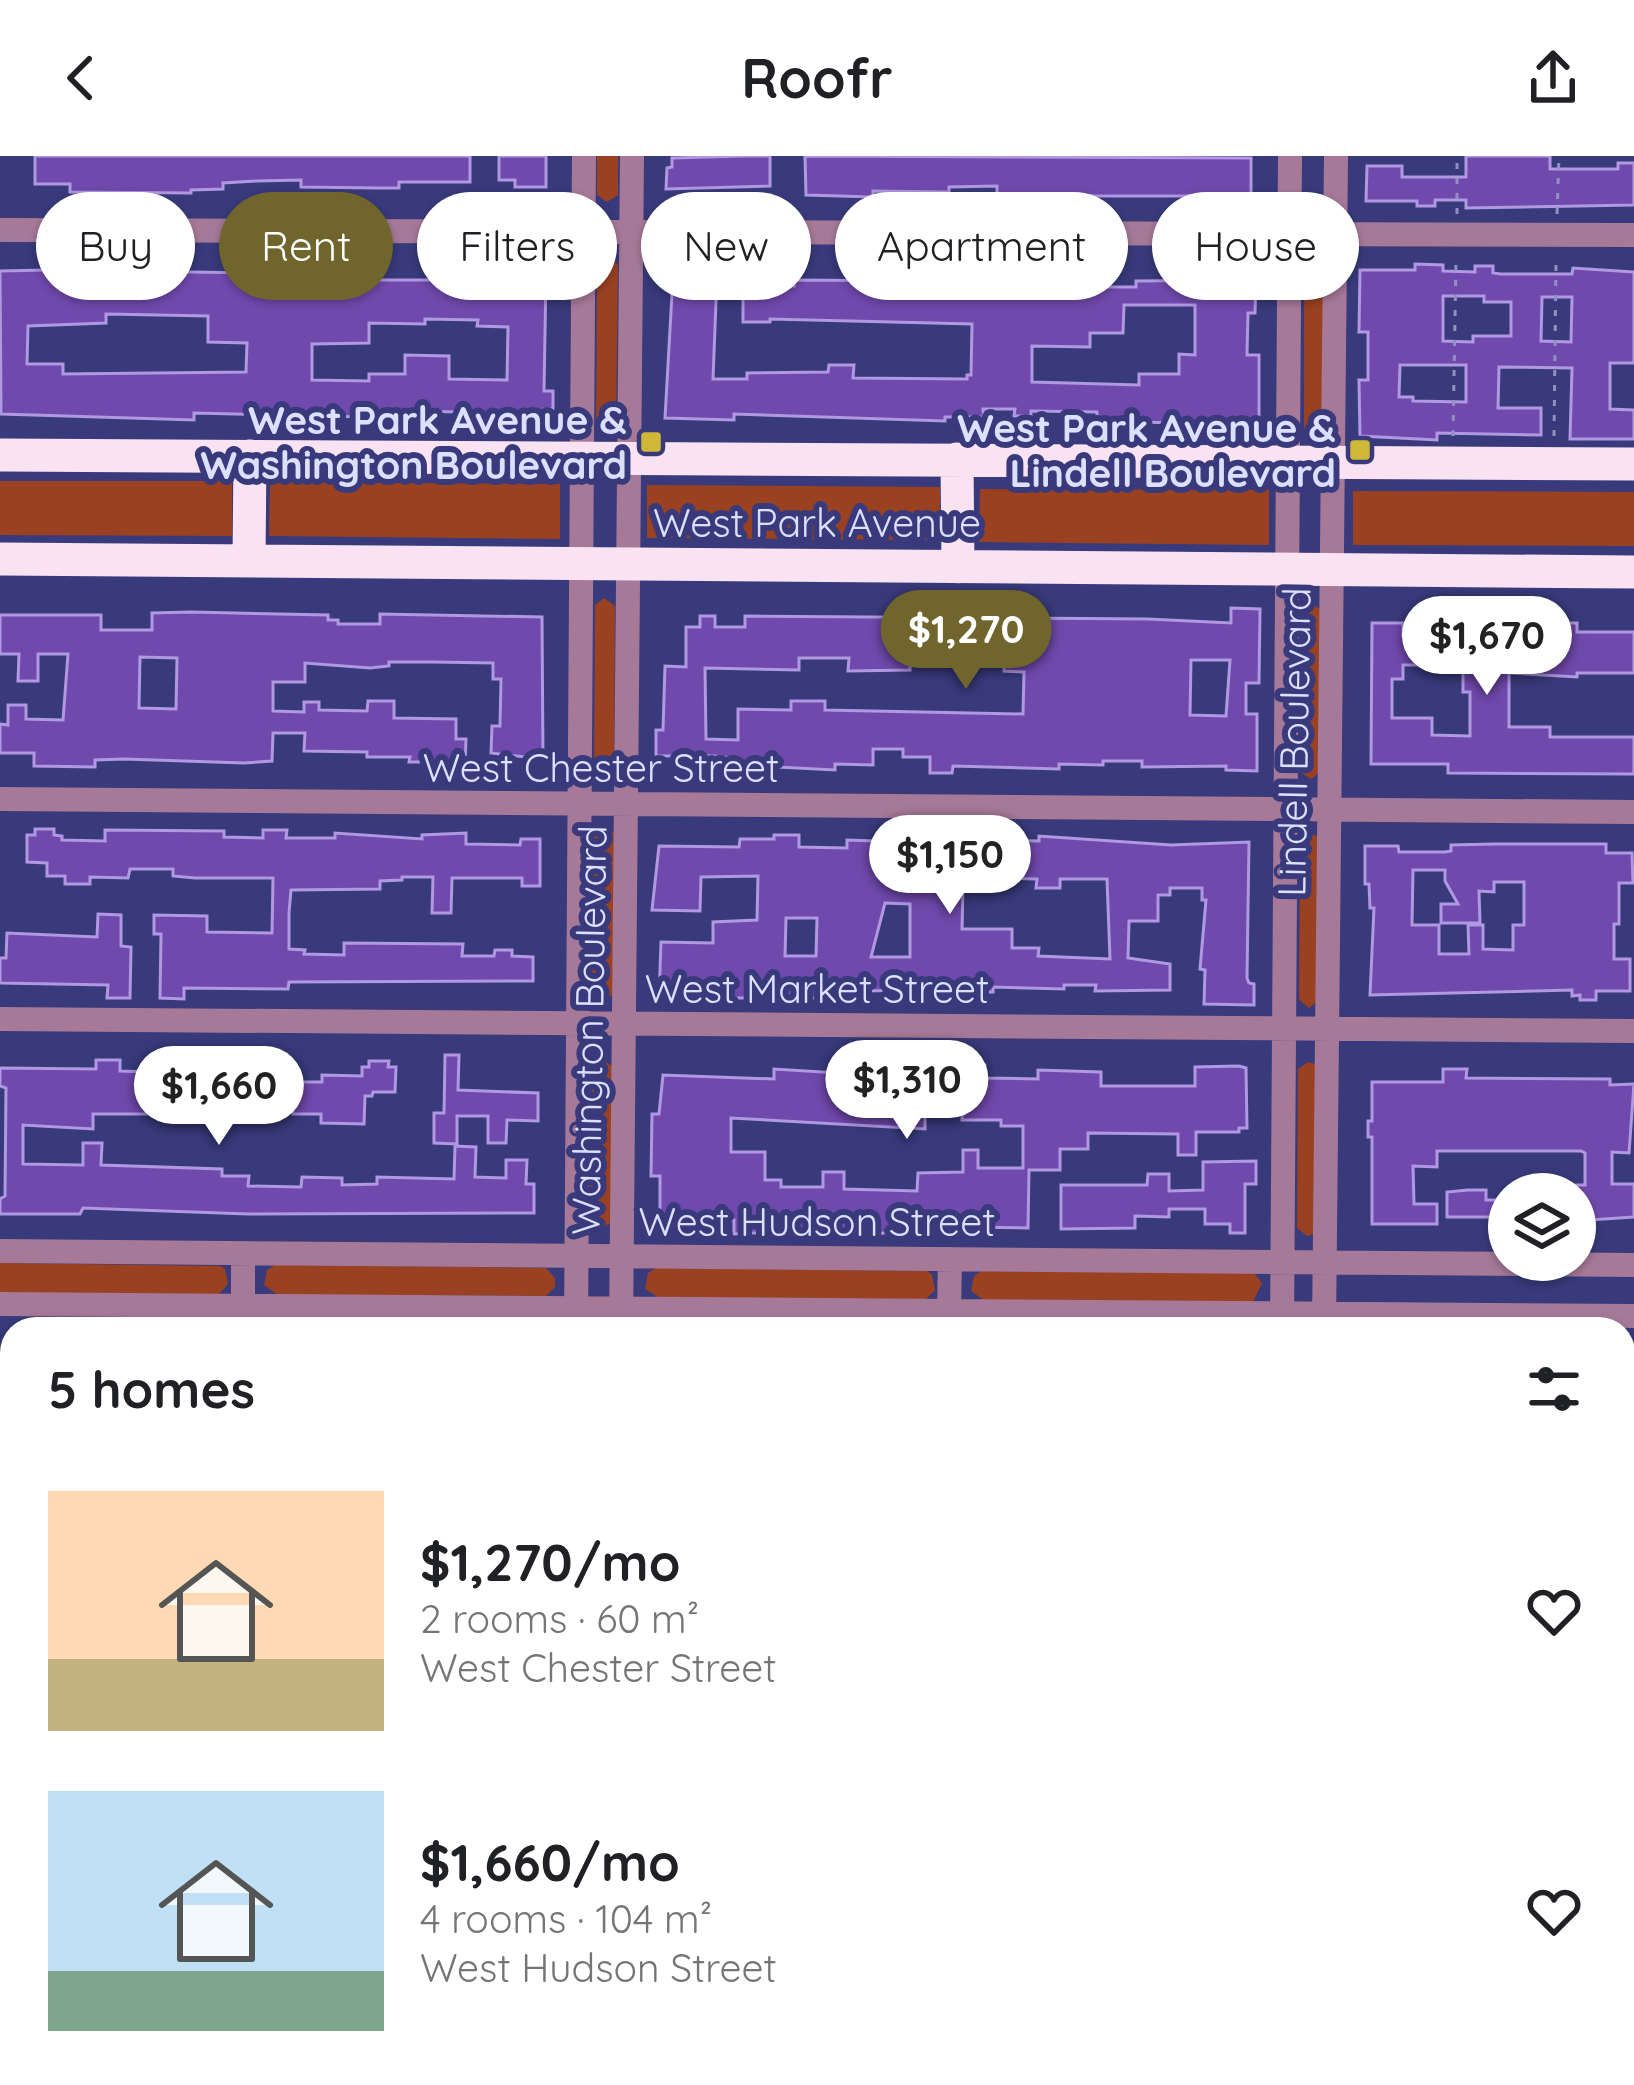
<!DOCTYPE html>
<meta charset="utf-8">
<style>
body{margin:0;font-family:Quicksand,sans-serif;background:#f2f2f2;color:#202124;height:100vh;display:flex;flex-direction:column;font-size:45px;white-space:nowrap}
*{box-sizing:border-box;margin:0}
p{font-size:39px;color:#757577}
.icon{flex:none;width:66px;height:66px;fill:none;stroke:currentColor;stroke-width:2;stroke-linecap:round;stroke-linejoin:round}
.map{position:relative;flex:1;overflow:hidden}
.drawer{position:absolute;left:0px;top:1161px;width:1635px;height:768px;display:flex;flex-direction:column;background:#fff;border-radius:36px 36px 0 0;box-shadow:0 3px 9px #0004}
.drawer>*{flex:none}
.hud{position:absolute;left:36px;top:36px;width:1563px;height:108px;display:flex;gap:24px}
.buttons{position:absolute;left:1488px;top:1017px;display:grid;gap:24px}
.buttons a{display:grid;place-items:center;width:108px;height:108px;border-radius:50%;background:#fff;box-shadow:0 3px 9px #0004;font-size:60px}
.price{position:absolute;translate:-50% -102px;padding:0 27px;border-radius:42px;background:#fff;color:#222;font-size:39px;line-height:78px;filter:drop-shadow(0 3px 6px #0008)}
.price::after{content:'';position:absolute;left:50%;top:72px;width:36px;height:27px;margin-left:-18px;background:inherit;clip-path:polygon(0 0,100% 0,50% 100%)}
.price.active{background:#6f652d;color:#fff}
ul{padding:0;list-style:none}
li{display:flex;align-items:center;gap:36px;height:300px;padding:0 48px}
li span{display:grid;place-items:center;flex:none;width:336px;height:240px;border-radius:0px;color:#555}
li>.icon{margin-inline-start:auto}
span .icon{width:144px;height:144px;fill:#fffc;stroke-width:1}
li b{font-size:51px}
h2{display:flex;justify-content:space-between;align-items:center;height:144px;padding:0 48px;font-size:51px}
.pill{padding:0 42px;border-radius:54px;background:#fff;box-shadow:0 3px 9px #0004;font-size:42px;line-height:108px}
.pill.active{background:#6f652d;color:#fff}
header{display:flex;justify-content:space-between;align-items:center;height:156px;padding:0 48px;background:#fff;font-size:54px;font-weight:700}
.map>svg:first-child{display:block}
</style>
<header><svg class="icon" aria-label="back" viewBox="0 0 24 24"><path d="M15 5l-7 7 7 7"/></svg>Roofr<svg class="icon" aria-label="share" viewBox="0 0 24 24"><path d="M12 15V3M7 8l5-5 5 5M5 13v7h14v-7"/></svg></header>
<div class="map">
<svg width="1634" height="1929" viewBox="0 0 1634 1929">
<rect width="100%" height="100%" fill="#383a7b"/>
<path fill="#9a4122" d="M597,0H618V39L607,46L597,39Z
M607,102L618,108L616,269L606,277L596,271L597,109Z
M1314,105L1327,114L1326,274L1315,281L1304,273V115Z
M0,325H232V380L0,379Z
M270,326L560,328V383L269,380Z
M647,329L940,331V384L647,382Z
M980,333L1269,334V389L979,386Z
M1353,335L1634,336V390L1353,389Z
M604,442L615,450L614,610L604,618L594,609L595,449Z
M1313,448L1323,455V613L1311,623L1300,616L1302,456Z
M604,669L614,677L613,838L603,846L592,840L593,677Z
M1310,677L1317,680L1319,844L1309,852L1299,844L1300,685Z
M602,903L613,911L611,1066L601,1074L590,1066L592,910Z
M1308,906L1315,908L1314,1078L1307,1080L1297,1072L1298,913Z
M0,1107L220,1110L225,1113L228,1128L219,1138L0,1137Z
M275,1109L546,1112L555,1122V1131L546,1140L278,1139L264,1129L267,1114Z
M656,1112L927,1115L932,1119L935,1134L926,1143L659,1142L645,1133L648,1117Z
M982,1115L1254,1117L1262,1127L1253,1146L985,1145L971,1135L974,1120Z
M1623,1184L1634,1185V1530L1623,1531Z"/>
<path fill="#002e19" d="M1634,1541V1929H0V1730L12,1729V1917H1623V1542Z"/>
<path fill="#7049ad" stroke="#b098e2" stroke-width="3" fill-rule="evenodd" d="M35,0H470V26H399V32H376L301,31V24L256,25L223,27V33L191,34V37L70,36V28H35Z
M499,0H546V31H515V24H499Z
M745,0H770V30L666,33L667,12L672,11V2Z
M805,0L1251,2V40H997V30L949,31V36L873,35V41L806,39Z
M1466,0H1550V13H1618V7H1634V49L1466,52V44H1435V50H1417V45H1366L1367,10H1402V21H1466Z
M355,105H380V124H445V114L546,119L544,235H553V253H544V262L458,256L411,255V262L194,257V264L1,258L0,115L93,113V119H126V115H134L251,117L252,108L355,110ZM106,158L208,160V186L247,187L246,216L63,218V208H27L28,170L106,167ZM425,163L478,164L477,170L508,171L507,224L449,223V200L405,199V218H369V225L312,224V188L369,187V167L425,168Z
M1415,108L1443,109V115L1475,116V110H1493V117L1501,118H1572L1573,112L1634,116V207H1610V253L1634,254V283H1570L1572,212L1499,211L1498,252H1541V279L1437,277V284L1360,280L1359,224H1368V176H1359L1360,114H1415ZM1443,140H1484V146H1511V180H1473V186L1443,185ZM1542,141H1572L1571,186L1541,185ZM1400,209H1466V246L1413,245V241H1399Z
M1068,119L1087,120V131H1136V125L1256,124L1255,157H1248L1247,199H1259V279H1178V267L1097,265V256L1031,255V260H1014L1015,253H983L984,261H945V265L734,258V264L665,262L673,120H717L713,223H747V217L828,216L829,209H854L853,222L967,223V219H971L972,168L770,163V166H743V138H752L751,129L794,130V124L1068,126ZM1124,149H1195V199L1179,198V218H1139V229L1032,226V190L1090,191V177H1123Z
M1231,452L1260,453L1259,527H1246V558H1257V615L1226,614V610L1142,611V605H1103V609L1059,608V613L953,610L952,617H930V601H903V593H873V609L835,608V614L738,609V603L714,600H656V574H663L665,510L686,511V471H700V460H715V471H745V460L1148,463L1231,467ZM799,502H849L848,515L910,514V502H969V509H1004V515L1024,516L1023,558L825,554V545H791V554L738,553V584L706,583L705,512L799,514ZM1191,504H1230L1226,560L1190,559Z
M191,456L328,459V464H338V468H380V458L542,461L543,603L491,597L492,570H500L501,523H493V507L433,506H389V510L370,512L305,507V526H273V555L304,556V546H319V554L367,555L368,545H394V562L456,563V583H466L465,612H435V606H409L410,601H367V596L304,595L305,577H273L272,605L244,607L124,603L95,604V611L34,610V597H0V568L8,569V549H26V563L63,564L68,498H38V525H18L19,498H0V459H101V474H152V457ZM140,501L177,502L176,553L139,552Z
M1481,466L1577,467V476H1634V517H1577V521L1509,517V571H1550V581H1634V618L1448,617V608H1371L1372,467H1403V480H1447V474H1481ZM1403,509H1463V536H1470V580L1432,579V562H1392V523H1403Z
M35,673H54V679L62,680V684L105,685V674L224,675V681L263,682V674H287L286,682H335V677L422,683V679L466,677V688L520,689L521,683H540V730H522V722H452L451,757H432L433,721H402V724L380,725V733L291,734L289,757V793L305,794L304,798L344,799V787L463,788L462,800H494L495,794H512V800L533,801V825L289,826L288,833L184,832V843L160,842L161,778H154V759L207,760V776L272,777L273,722H195L173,720V713H130L128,722L90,721V728H65V720H47V707L27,706V679H35Z
M774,679H799V691L847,692V684L935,687V683L1039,685V680L1171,689L1249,686L1247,822L1249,827L1254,828V849L1204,848L1205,814L1200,813L1206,744H1202V732H1170V739H1158V765H1129L1128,802L1170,808V834L1095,835L1096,829H1064V833L993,831V836H967V842H922V834L861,835L860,842H659L661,786L713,787V766L757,764L758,720L701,721L700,755L652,754L659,690L739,691L740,683H774ZM982,722L1037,723L1036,732H1060V723H1107L1110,803L1038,800L1039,792H1012V773H962L963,733H982ZM885,747L910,748V801H871ZM786,762H817L816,800H785Z
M1494,688H1606V697H1632L1633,727H1619V768H1614V803H1630V835H1596V844H1580V839L1572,840V834L1370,839L1374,752H1370L1369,728H1365V690H1398L1399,696H1445L1451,695V689ZM1413,714H1445V725L1458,748H1441V767H1480L1479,735L1494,736V726H1524V769H1513V794L1483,793V769H1468L1469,798H1439V769H1412Z
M98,758L121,759V790L131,791L130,842H107L108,829L0,827V802H6L7,777L97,781Z
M445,899H459L458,934L538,937V965L507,964L506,987H488V960H457V988L434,987V957H444Z
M96,904H120V915L150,916L156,905H179V911L193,915L256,916V912H263V906H282V913H289V926H322V919L362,920V911H369V905H389L388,911H396L395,936H373L372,940H365L364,968L321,967V958H293L294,942L249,941V957H232V951H204V946L147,945V958H93V973L23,969V1008L83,1009V987H102L101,1009L222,1013V1020H249L248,1030L301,1031L302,1021L342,1022V1029L377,1028V1021L454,1023L455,990L476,991L475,1021L506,1022V1004H527L526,1028H534V1057L248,1058L83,1052L80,1058H0V1043L5,1040L6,932L0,930V912L96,913Z
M965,909H985V922L1038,923V914L1101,916V930H1195V911L1239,910L1246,912L1247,972H1239V976H1196V999H1178V978L1088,977V993H1060V1014H1029L1028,1072L897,1070V1076L872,1078L818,1074L734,1078V1064H660V1020H651L652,958H659L663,919L774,923V913L838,917V910H862V918H925V973L731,962V996H765V1024H781V1031H823V1016H844V1033L917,1035L918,1017L963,1016V994H978V1012H1023V970H1001V964H962V939H956V917L964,918Z
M1443,913H1467L1466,922L1610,923V929L1634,928L1629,997L1612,996V1028H1634V1061L1575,1065V1029H1585V997L1581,995H1437V1011L1413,1010L1414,1048H1437V1068H1372V981H1368V965H1372V926H1443Z
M1256,1005V1028H1245V1077H1230V1068H1205V1053H1169V1061L1135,1060V1072L1061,1073V1029H1147L1148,1018H1169V1035L1203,1034V1006Z
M1468,1034H1486V1044H1509V1061H1447V1036Z"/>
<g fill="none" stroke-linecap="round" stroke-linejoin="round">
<path stroke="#8e92c1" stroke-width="3" stroke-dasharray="6 9" stroke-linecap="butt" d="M1457,58V0
M1557,58L1559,0
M1453,280L1456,104
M1554,280L1556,104
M0,1721L12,1719"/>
<path stroke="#a67998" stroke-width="24" d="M0,74L1634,79
M0,643L1634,656
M0,863L1634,875
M0,1095L1634,1109
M243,1097V1150
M0,1148L1634,1160
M949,1155L950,1103
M576,1173L584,0
M621,1173L632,0
M1282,1173L1290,0
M1324,1173L1336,0
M0,1376H12
M0,1680L12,1679"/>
<path stroke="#f9e2f1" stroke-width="33" d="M0,299L1634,308
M957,303L958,411
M0,403L1634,416
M249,405L250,300"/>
</g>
<g fill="#cfb837" stroke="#383a7b" stroke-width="4.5">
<rect x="639" y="274" width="24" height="24" rx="6"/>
<rect x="1348" y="282" width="24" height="24" rx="6"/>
</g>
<g text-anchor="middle" stroke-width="12" stroke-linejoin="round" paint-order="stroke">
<g font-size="39" font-weight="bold" fill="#dbe0ff" stroke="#383a7b" text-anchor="end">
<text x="627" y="278">West Park Avenue &amp;<tspan x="627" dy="45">Washington Boulevard</tspan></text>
<text x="1336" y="286">West Park Avenue &amp;<tspan x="1336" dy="45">Lindell Boulevard</tspan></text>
</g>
<g font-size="39" fill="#dbe0ff" stroke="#383a7b">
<text x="817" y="381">West Park Avenue</text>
<text transform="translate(1294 586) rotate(-89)" y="14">Lindell Boulevard</text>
<text x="601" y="626">West Chester Street</text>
<text x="817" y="847">West Market Street</text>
<text transform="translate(589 874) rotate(-89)" y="14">Washington Boulevard</text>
<text x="817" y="1080">West Hudson Street</text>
</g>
</g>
</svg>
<div class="buttons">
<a><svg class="icon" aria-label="layers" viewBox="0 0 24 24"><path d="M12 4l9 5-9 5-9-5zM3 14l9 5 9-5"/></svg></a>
</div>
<b class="price active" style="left:966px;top:536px">$1,270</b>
<b class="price" style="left:1487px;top:542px">$1,670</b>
<b class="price" style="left:950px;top:761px">$1,150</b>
<b class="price" style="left:907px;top:986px">$1,310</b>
<b class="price" style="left:219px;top:992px">$1,660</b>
<div class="hud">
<a class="pill">Buy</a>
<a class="pill active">Rent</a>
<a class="pill">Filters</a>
<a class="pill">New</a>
<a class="pill">Apartment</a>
<a class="pill">House</a>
</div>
<section class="drawer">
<h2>5 homes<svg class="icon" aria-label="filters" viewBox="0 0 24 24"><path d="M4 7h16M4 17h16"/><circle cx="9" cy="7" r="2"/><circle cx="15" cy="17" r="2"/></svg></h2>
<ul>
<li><span style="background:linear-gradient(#ffd9b3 70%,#c2b280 0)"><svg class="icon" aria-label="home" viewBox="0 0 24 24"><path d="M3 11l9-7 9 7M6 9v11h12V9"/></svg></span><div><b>$1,270/mo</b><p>2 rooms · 60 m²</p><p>West Chester Street</p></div><svg class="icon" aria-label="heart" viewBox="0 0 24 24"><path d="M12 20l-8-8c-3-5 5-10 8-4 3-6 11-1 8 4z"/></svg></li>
<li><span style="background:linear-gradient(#bfe0f5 75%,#7fa58c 0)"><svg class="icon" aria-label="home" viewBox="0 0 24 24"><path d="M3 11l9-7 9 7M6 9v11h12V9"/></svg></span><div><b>$1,660/mo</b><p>4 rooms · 104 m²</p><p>West Hudson Street</p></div><svg class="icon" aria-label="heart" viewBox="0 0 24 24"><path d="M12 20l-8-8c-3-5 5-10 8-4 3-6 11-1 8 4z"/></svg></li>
</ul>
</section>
</div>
